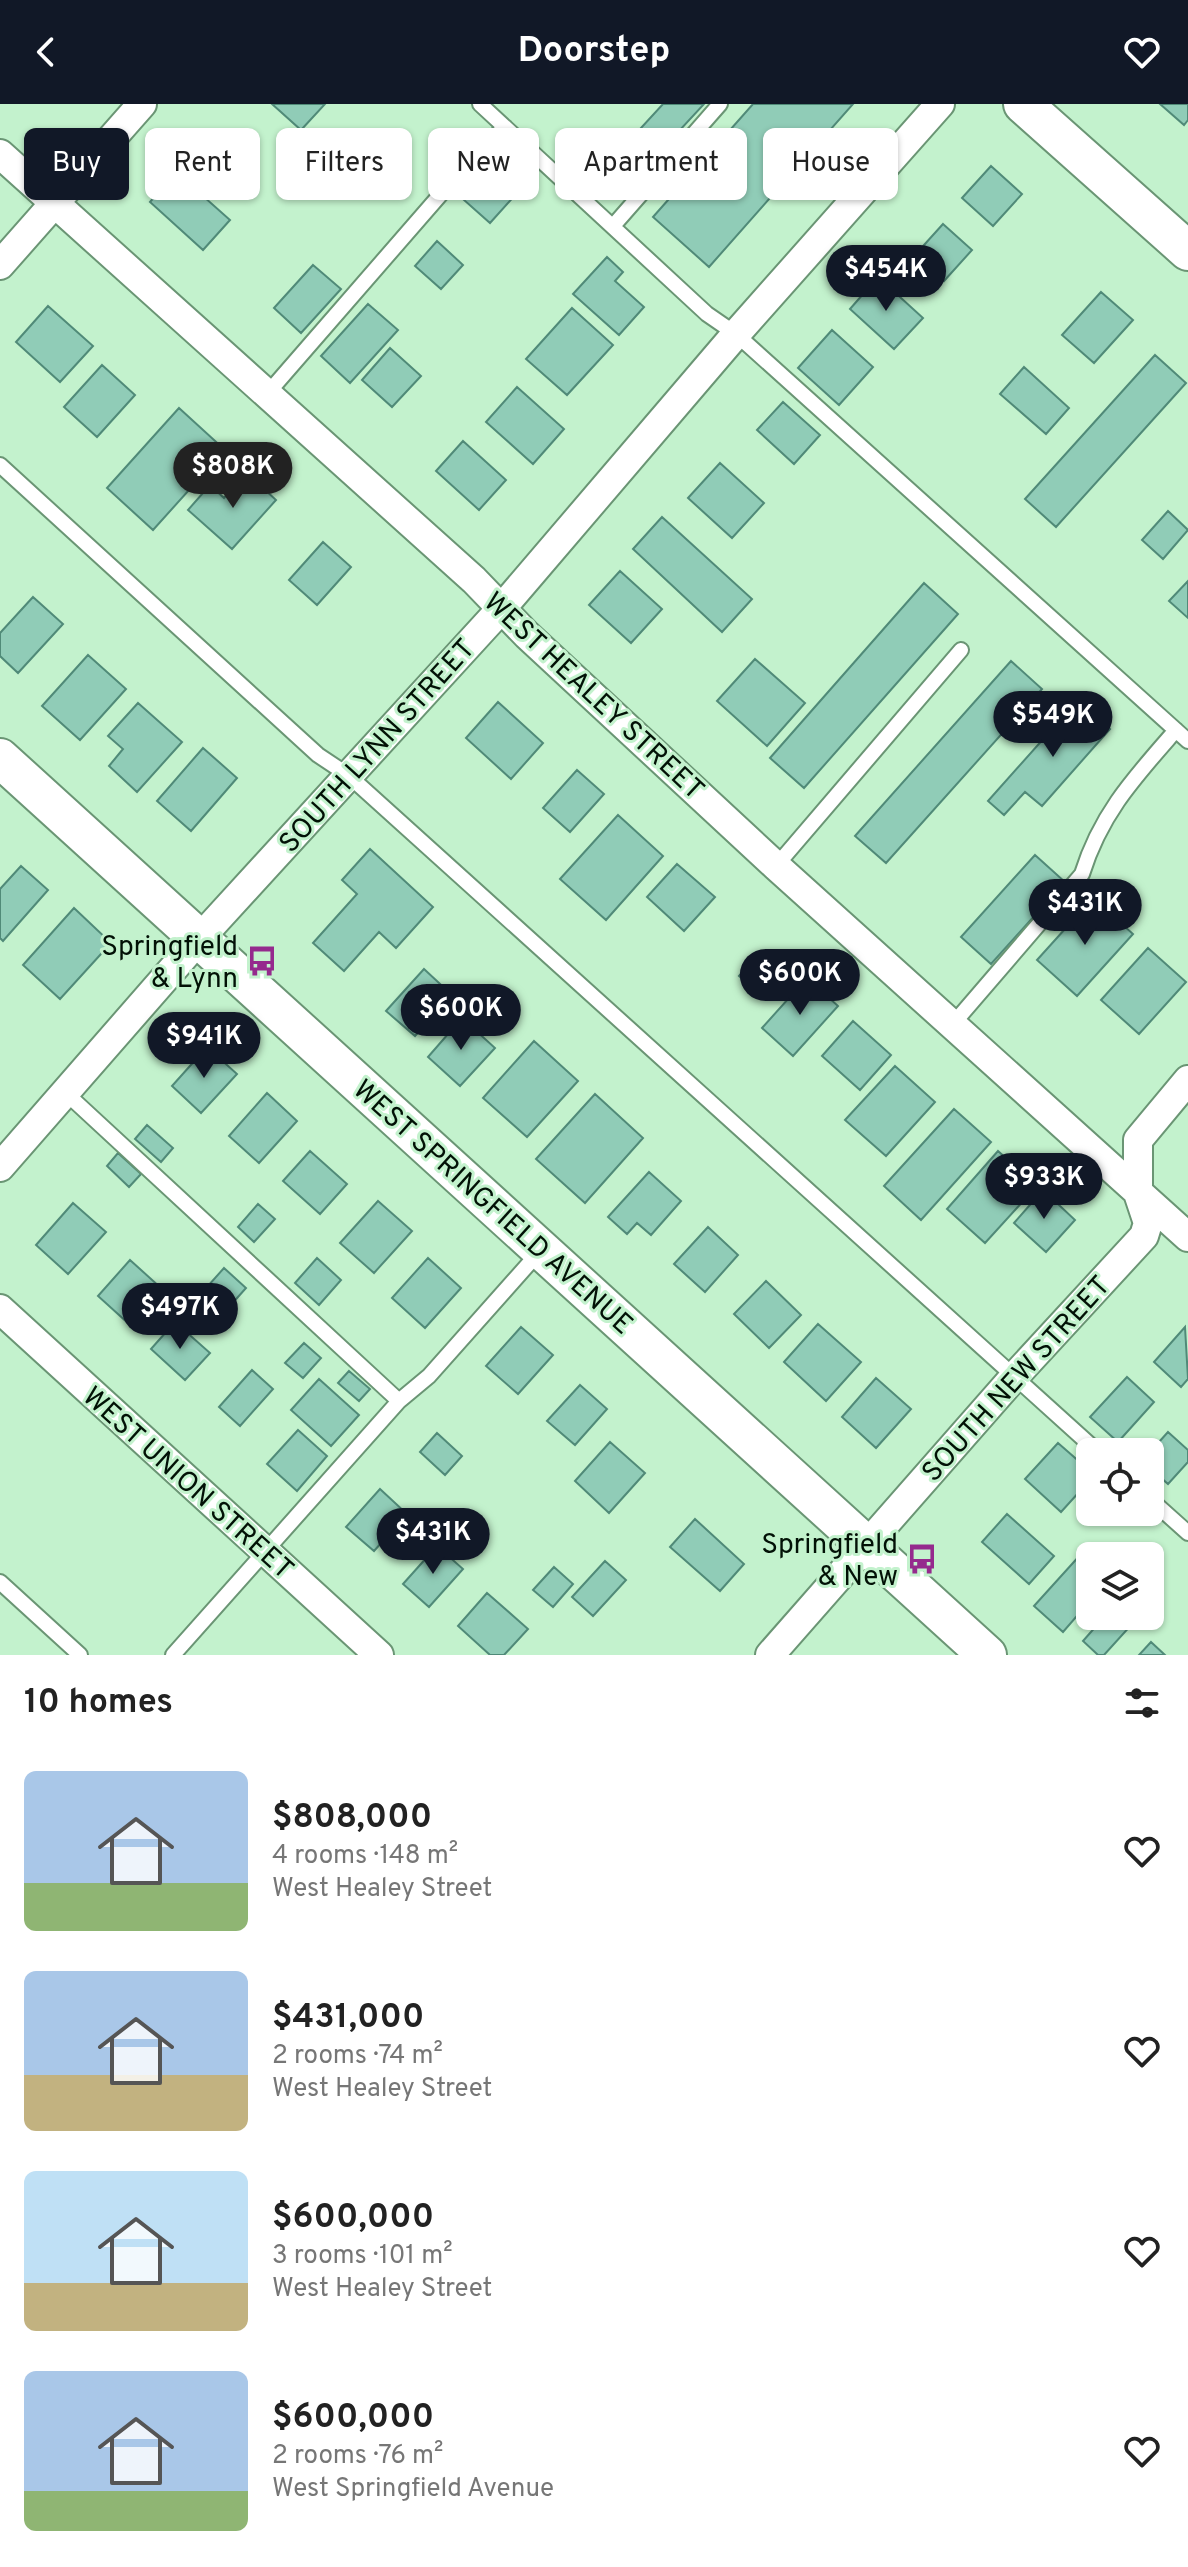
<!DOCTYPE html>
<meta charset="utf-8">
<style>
body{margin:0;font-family:Overpass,sans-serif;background:#f2f2f2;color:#222;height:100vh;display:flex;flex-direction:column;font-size:30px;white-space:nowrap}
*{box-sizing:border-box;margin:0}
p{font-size:26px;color:#767676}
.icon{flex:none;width:44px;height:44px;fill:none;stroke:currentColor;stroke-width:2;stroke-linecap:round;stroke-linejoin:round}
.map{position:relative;height:1551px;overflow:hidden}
.side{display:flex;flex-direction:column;background:#fff;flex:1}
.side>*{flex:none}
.guide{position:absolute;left:24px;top:24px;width:1140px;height:72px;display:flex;gap:16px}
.fabs{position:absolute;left:1076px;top:1334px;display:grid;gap:16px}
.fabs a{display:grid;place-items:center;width:88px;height:88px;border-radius:12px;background:#fff;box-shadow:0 2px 6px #0004;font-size:40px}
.price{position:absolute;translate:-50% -68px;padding:0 18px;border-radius:28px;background:#111827;color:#fff;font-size:26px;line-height:52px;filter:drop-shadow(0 2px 4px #0008)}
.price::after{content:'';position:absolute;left:50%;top:48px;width:24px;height:18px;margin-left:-12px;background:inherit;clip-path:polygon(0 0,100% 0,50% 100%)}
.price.selected{background:#222;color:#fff}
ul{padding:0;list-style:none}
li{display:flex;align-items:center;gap:24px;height:200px;padding:0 24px}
li span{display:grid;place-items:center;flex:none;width:224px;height:160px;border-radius:12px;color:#555}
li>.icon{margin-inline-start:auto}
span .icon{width:96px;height:96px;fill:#fffc;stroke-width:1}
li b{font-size:34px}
h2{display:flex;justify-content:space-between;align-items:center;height:96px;padding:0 24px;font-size:34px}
.pill{padding:0 28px;border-radius:12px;background:#fff;box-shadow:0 2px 6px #0004;font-size:28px;line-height:72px}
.pill.selected{background:#111827;color:#fff}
header{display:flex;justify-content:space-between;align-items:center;height:104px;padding:0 24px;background:#111827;color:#fff;font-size:36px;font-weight:700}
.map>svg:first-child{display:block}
</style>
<header><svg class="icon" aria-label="back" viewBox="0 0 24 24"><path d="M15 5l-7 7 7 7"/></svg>Doorstep<svg class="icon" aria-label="heart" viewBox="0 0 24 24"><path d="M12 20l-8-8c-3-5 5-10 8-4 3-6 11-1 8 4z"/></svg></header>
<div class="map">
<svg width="1188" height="1551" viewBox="0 0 1188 1551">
<rect width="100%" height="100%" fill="#c3f2cd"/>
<path fill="#90ccb7" stroke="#508a78" stroke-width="2" d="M272,0H325L301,26Z
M663,0H704L629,81L607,61Z
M753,0H853L709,163L653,113Z
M1160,0H1188V16L1184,21Z
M991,62L1022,90L993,122L962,94Z
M491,66L517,89L490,119L464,96Z
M176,68L230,116L203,146L150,98Z
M943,120L972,146L944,177L915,151Z
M437,137L463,161L441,185L415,162Z
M607,153L623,168L615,177L644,203L619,231L573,190Z
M313,161L341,185L301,229L274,204Z
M878,173L923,214L894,245L850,205Z
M1101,188L1133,216L1094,259L1062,231Z
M368,200L398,226L350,279L321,252Z
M48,202L93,242L60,278L16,238Z
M572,204L613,241L567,291L526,255Z
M832,226L873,263L839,301L798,264Z
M390,244L421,272L392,303L362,276Z
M1155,251L1186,279L1056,423L1025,395Z
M102,261L135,291L97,333L64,303Z
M1024,263L1069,304L1046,330L1000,290Z
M517,283L564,325L533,360L486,318Z
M783,298L820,331L794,360L757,326Z
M179,304L225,346L153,426L107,384Z
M463,337L506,376L479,406L436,367Z
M720,359L764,399L732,434L688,394Z
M247,369L276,396L232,445L188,406L210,381L224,394Z
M1168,407L1188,426L1163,455L1142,436Z
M662,413L752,495L722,528L633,445Z
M323,438L351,463L317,501L289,476Z
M620,467L662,505L631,539L589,501Z
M1188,477V514L1169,497Z
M924,479L958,510L804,684L770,654Z
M33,493L63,520L18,569L0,552V529Z
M88,551L126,585L80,636L42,602Z
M755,555L805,599L767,642L717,597Z
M1011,557L1042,585L886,759L855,732Z
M1078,596L1110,625L1042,702L1025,688L1004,711L988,697Z
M498,598L543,639L511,675L466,634Z
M138,599L182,638L137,688L109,662L123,645L108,632Z
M203,644L237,674L191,727L157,697Z
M577,666L604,690L570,728L543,704Z
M618,711L663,752L606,816L560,775Z
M370,745L433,803L396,844L379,828L344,867L313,839L357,790L342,776Z
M1035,751L1065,778L991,860L961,833Z
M677,760L715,793L684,827L647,793Z
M21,762L48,786L3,837L0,834V785Z
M1093,794L1133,830L1077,892L1037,856Z
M74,804L111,839L60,895L23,861Z
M1148,844L1186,878L1139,930L1101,896Z
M761,848L781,866L759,890L739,872Z
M424,865L452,891L415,932L386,907Z
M807,874L838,902L793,952L762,924Z
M462,914L495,944L460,982L428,953Z
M853,917L891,951L860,986L822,952Z
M534,937L578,977L527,1033L483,994Z
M207,943L237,970L201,1009L172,982Z
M895,962L935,998L886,1052L845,1016Z
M267,989L297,1017L259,1059L229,1032Z
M595,990L643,1034L585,1099L536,1055Z
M954,1005L991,1038L921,1116L884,1082Z
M147,1021L173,1044L161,1058L135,1035Z
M310,1047L347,1080L320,1110L283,1077Z
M998,1047L1037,1082L985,1139L947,1105Z
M118,1049L141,1070L129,1083L107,1062Z
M649,1068L681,1097L651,1131L637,1119L627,1130L608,1113Z
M1043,1086L1075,1116L1046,1148L1014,1119Z
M378,1097L412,1127L374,1169L340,1139Z
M73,1099L106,1128L68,1170L36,1141Z
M258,1100L275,1115L254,1138L238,1123Z
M708,1123L738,1151L705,1188L674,1160Z
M317,1154L341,1176L319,1201L295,1179Z
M428,1154L461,1184L425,1224L392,1194Z
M130,1156L161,1184L129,1220L98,1192Z
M224,1164L246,1184L221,1212L199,1192Z
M766,1177L801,1211L769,1244L734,1210Z
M175,1218L210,1249L185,1276L151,1245Z
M818,1220L861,1258L826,1297L784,1258Z
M521,1223L553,1251L518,1290L486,1262Z
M1185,1223L1188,1275L1181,1283L1154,1258Z
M304,1239L321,1254L303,1274L285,1259Z
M252,1266L273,1285L240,1322L219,1303Z
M349,1267L370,1285L359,1297L338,1279Z
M1127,1273L1154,1298L1118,1338L1090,1313Z
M876,1274L911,1305L876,1344L842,1313Z
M319,1275L359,1311L331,1342L291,1306Z
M580,1281L607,1305L575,1341L547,1317Z
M298,1326L327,1352L297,1387L267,1360Z
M1168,1328L1188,1346V1358L1168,1380L1150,1364V1348Z
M437,1329L462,1352L445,1371L420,1348Z
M610,1338L645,1369L609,1409L575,1377Z
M1058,1339L1090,1367V1376L1061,1408L1025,1375Z
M380,1385L407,1410L374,1447L346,1423Z
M1007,1410L1054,1452L1029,1480L982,1438Z
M695,1415L744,1460L720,1487L670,1443Z
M437,1442L463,1465L429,1503L403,1480Z
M1082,1449L1090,1456V1497L1063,1528L1034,1502Z
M605,1457L626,1476L593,1512L572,1493Z
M554,1463L573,1480L553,1503L533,1486Z
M487,1489L528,1525L504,1551H490L458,1522Z
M1105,1512H1126L1133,1519L1104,1551H1098L1083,1537Z
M1151,1538L1165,1551H1139Z"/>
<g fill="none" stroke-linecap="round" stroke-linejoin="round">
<g stroke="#6a9574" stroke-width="18">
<path id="lane" d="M480,0L707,210L736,230L1188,637
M613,122L720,0
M267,290L474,52L505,23
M0,361L318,651L348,671L1098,1348
M776,762L961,546
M953,920L1082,770C1101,709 1135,673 1176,626
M67,990L399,1297
M1150,1395L1188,1429
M0,1478L80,1551
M173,1551L399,1297L429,1272L541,1146"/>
</g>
<g stroke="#6a9574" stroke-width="32">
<path id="street" d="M0,50L474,476L527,531L776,762L1188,1133
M0,161L142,0
M0,1063L200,834L501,505L736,230L940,0
M0,1205L379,1551
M770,1551L1015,1272L1144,1132L1148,1119L1138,1089V1036L1188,976"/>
</g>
<g stroke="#6a9574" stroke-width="42">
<path id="secondary" d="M1023,0L1188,147
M0,654L987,1551"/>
</g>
<use href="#lane" stroke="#fff" stroke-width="14"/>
<use href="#street" stroke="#fff" stroke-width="28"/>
<use href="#secondary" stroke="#fff" stroke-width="38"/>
</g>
<defs>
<g id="bus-bare" transform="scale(2.4)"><path d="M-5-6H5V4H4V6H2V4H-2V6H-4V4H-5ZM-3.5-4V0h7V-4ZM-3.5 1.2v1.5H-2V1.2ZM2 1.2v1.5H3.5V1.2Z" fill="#952a8d" stroke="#c3f2cd" stroke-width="2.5" paint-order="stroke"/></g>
</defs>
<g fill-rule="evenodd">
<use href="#bus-bare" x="262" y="857"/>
<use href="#bus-bare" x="922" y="1455"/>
</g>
<g text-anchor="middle" stroke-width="6" stroke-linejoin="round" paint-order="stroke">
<g font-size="28" fill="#021106" stroke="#c3f2cd">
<text transform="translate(595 591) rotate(43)" y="10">WEST HEALEY STREET</text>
<text transform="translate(376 641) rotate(-48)" y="10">SOUTH LYNN STREET</text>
<text transform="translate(494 1102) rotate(42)" y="10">WEST SPRINGFIELD AVENUE</text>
<text transform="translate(1015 1274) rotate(-48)" y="10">SOUTH NEW STREET</text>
<text transform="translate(189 1378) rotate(42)" y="10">WEST UNION STREET</text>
</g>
<g font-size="28" fill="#021106" stroke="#c3f2cd" text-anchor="end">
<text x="238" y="851">Springfield<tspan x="238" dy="32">&amp; Lynn</tspan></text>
<text x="898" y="1449">Springfield<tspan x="898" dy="32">&amp; New</tspan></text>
</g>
</g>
</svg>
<div class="fabs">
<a><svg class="icon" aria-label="locate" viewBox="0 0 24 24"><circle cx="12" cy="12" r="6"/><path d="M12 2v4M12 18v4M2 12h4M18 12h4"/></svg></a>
<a><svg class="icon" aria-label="layers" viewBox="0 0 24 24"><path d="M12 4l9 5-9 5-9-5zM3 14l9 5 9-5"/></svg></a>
</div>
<b class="price" style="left:886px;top:209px">$454K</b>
<b class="price selected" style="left:233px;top:406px">$808K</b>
<b class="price" style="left:1053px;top:655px">$549K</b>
<b class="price" style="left:1085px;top:843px">$431K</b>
<b class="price" style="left:800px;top:913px">$600K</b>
<b class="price" style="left:461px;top:948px">$600K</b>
<b class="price" style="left:204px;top:976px">$941K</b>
<b class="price" style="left:1044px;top:1117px">$933K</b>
<b class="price" style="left:180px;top:1247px">$497K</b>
<b class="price" style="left:433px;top:1472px">$431K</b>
<div class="guide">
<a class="pill selected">Buy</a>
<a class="pill">Rent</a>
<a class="pill">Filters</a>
<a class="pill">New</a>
<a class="pill">Apartment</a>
<a class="pill">House</a>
</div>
</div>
<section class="side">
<h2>10 homes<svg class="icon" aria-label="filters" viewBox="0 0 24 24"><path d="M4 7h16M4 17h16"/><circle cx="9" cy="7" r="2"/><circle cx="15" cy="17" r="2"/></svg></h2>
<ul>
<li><span style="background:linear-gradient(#a9c7e8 70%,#8fb573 0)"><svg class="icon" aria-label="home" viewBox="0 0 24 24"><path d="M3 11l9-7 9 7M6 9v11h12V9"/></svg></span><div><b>$808,000</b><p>4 rooms · 148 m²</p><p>West Healey Street</p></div><svg class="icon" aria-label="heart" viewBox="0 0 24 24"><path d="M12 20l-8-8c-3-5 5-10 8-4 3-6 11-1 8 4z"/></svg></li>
<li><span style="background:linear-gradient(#a9c7e8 65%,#c2b280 0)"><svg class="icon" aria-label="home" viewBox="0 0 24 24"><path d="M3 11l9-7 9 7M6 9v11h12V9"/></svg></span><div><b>$431,000</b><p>2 rooms · 74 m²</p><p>West Healey Street</p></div><svg class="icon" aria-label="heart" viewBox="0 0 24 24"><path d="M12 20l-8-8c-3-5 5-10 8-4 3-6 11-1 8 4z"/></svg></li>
<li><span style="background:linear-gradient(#bfe0f5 70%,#c2b280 0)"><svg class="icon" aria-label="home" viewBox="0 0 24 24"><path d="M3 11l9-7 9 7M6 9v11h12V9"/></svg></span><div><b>$600,000</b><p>3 rooms · 101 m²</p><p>West Healey Street</p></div><svg class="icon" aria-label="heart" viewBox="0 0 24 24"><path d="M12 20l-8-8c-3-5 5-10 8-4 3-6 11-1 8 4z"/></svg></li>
<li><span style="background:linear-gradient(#a9c7e8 75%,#8fb573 0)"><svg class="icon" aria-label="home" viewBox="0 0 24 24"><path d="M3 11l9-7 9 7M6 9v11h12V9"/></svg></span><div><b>$600,000</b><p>2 rooms · 76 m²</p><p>West Springfield Avenue</p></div><svg class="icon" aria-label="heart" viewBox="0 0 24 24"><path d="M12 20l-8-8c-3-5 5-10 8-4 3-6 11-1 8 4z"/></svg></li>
</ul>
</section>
